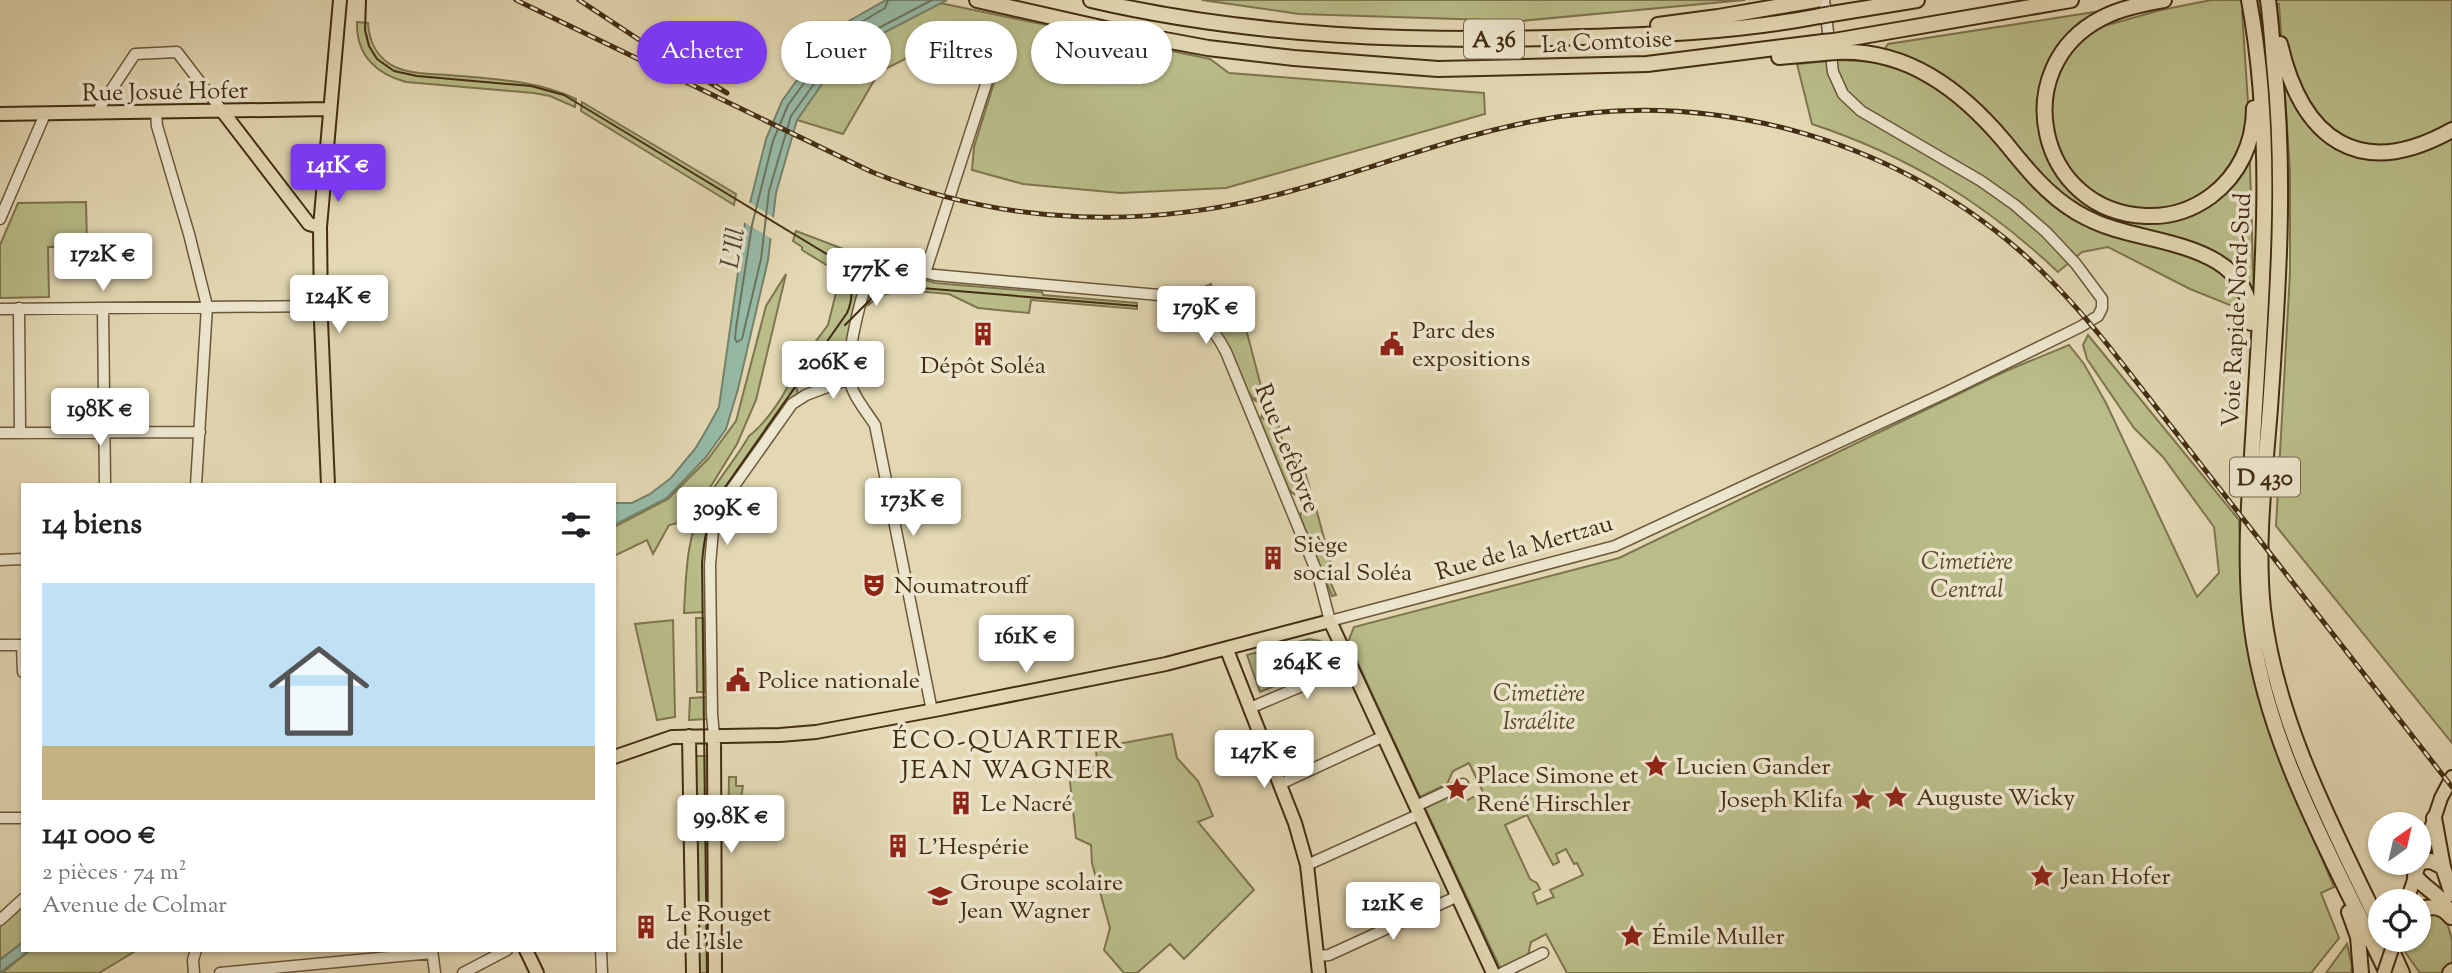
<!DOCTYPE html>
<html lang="fr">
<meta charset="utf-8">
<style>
body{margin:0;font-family:"Sorts Mill Goudy",serif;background:#f6f6f6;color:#202124;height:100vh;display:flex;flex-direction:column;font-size:26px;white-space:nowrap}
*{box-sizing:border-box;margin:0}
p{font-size:23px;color:#757577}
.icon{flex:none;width:38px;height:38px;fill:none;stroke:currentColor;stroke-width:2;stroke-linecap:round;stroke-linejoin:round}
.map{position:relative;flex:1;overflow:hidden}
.sheet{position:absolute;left:21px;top:483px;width:595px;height:469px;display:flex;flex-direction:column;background:#fff;border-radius:0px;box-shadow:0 2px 5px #0004}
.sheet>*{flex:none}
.top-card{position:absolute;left:637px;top:21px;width:665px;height:63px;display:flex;gap:14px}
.needle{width:46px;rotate:34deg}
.fabs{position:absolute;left:2368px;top:812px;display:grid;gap:14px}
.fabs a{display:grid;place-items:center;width:63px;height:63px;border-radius:50%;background:#fff;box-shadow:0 2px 5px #0004;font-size:35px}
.price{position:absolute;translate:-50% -60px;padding:0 16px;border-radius:7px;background:#fff;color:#222;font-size:23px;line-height:46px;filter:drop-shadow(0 2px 4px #0008)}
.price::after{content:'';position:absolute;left:50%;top:42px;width:21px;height:16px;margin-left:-10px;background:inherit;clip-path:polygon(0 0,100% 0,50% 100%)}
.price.selected{background:#7c3aed;color:#fff}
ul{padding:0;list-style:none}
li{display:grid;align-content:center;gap:14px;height:371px;padding:0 21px}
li+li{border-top:2px solid #e0e0e0}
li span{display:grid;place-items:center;height:217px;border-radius:0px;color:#555}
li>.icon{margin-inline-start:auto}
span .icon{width:126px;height:126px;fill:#fffc;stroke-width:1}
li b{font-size:30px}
h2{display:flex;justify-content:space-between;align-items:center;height:84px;padding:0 21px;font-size:30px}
.tag{padding:0 24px;border-radius:32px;background:#fff;box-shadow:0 2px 5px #0004;font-size:24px;line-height:63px}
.tag.selected{background:#7c3aed;color:#fff}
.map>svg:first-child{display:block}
</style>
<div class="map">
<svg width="2452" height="973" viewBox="0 0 2452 973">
<rect width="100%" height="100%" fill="#e3d8b3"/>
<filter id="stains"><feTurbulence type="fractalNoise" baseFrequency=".00286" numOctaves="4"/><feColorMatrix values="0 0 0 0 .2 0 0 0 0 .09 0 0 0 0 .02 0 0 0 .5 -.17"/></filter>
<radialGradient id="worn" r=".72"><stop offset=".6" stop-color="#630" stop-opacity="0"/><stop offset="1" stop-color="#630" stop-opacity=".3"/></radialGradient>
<path fill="#b9bd89" stroke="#7e754e" stroke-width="2" fill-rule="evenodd" d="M1202,0H1745L1520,21L1299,14Z
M2211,0H2452V743L2276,526L2290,272V172L2279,4L2242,11L2248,103L2254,297L2237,308L2190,289L2108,247L2082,252L2058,272C1984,202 1908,156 1812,124L1797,64L1839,60L1876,62L1888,44L2101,11L2104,26L2161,10Z
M940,3L1210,59L1229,73L1484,93L1485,114L1226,188L1120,193L1023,184L972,170L974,147L1003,54L951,36L879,72L843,134L797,120L824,81L854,48Z
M357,22L368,23C369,41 377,58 395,67C411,74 431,74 448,75C492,79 536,80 576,99L575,107L550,96L534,93L406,82C376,74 356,55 357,22Z
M582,102L736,194L734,205L581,111Z
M86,202L87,246L48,247L49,297L0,298V245L18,203Z
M796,231L867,258L866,262L853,258L852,267L833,269L802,250V247L793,241Z
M885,267L935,283L1042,292L1043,295L1137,303V309L1031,300L1029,313L978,308L949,294L904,290L882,295L868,305L877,270Z
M850,273L863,276L844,356V371L838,378L810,388L801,361L828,325L839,281L833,277Z
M786,274L756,400L737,444L690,520L669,525L653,554L647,540L614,556V527L668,499L708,459L736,421L766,306Z
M1211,284L1219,313L1226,312L1231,329L1245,325L1263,394L1270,393L1271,396L1255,398L1256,401L1253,399C1227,362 1232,335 1191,303L1195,291Z
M2088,335L2239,520L2243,609L2258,695L2287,776L2334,887L2321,893L2339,938L2311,973H1567L1546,934L1531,942L1528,955L1500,968L1425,808L1452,795L1466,801L1483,792L1469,763L1453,771L1447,784L1420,797L1348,642L1354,627L1619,558L2006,371L2069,345L2084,364L2106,403L2197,597L2219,573L2214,527L2163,457L2134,428L2087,359L2083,345ZM1527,815L1553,865L1559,862L1556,854L1566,849L1574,864L1577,863L1583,875L1550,890L1554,897L1537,904L1533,893L1540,889L1537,883L1530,879L1505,825Z
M793,372L798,394L789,402L719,503L708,612L684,613C686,575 686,534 706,500C719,478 736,459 749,436C765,424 789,391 793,372Z
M1275,413C1281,433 1284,452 1292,471L1304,469L1310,489L1294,492V494L1289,490L1260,420L1262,415L1264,419L1269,414Z
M1314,501L1334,575L1328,577L1336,595L1332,596L1300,516L1304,506Z
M696,618H704L705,692H697Z
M673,620L675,717L657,720L635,624Z
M1309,639C1322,641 1328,642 1335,654L1332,662L1260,692L1247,655Z
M709,697V719L689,720L690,698Z
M1172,734L1177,758L1198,781L1213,816L1198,822L1254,890L1184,959L1170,944L1137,973H1124L1104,950L1110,928L1092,863L1091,845L1076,838L1069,772L1097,765L1096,748Z
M694,756H710L712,973H696Z
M729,777H736V786H743L734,840H728Z
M23,906V942L0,960V926Z
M2435,913L2446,920L2452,939V967L2443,973H2420L2403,949L2407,940H2418L2419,922L2422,915Z
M2347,944L2352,966L2351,973H2326Z
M30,950H137L99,973H2Z"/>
<path fill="#96bba8" stroke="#75826c" stroke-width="2" d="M886,0H947L854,48L824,81L797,120L776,193L768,260L738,389L726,429L706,457L667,498L614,525V503H632L650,494L671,478L695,449L707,429L719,407L745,223L766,139L782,101L815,55L849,21Z
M23,942V950H30L0,973V960Z"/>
<path fill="#e3d8b3" d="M747,201L776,219L774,240L742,221Z"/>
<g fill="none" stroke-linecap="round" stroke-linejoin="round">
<path stroke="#6c745d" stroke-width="2" d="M888,0L885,8L853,27L821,60L788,105L773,141L752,225L736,328L735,339L737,342L742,339L761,259L769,191L791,116L819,77L850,43L932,0"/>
<g stroke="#6b583a" stroke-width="13">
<path id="minor" d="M98,113L100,107L135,54L177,52L223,112
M156,113L157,126L189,234L207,306L196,485
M0,219L45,114
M925,273L988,78L981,60
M19,308L20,433
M103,308L105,485
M0,309L321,306
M0,433L200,432
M0,560L23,559
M0,645H23
M22,645L23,672
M1250,708L1351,665
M932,711L875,425C866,411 852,395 849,378C845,361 865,270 878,260L935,275L1159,295C1192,304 1211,323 1226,352L1318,575L1330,621L1615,546L1945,393L2080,327L2098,316L2102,308V299L2076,264L2046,232L2015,205L1981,181L1861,111L1843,94L1833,72L1824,0
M714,736L712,714L710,565L713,530L720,510L729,493L792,404L806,395L849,379
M1280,784L1384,736
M1416,806L1463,784
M0,818H23
M1307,865L1420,814
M0,920L23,899
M432,950L435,973
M601,950L602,973
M1319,956L1329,955L1458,896
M194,973L193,960L196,950
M220,973L432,953
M463,973L507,950
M1502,973L1543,953"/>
</g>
<g stroke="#432d12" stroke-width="16">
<path id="major" d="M223,112L309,224L320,227
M0,114L330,109
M328,485L321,321L320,227L340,0
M1227,650L1295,823L1307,865L1319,973
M689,736L693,973
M714,736L715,973
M614,757L672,737L780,735L816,732L940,709L1166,664L1330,621L1493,973
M2407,901L2441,798L2452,777
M526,950L537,973"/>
</g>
<g stroke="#432d12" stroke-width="18">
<path id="highway" d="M977,0L1106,29L1208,48L1294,58L1438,69L1647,64L1823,42
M1091,0C1250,37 1419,43 1582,37C1661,35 1742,31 1820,16
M2164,0C2143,4 2121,8 2102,18C2006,67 2037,212 2146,216C2169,217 2192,210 2211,196C2239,175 2254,143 2254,108
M2249,0C2275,140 2262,282 2254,423C2250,491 2243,560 2252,629C2268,750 2336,864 2387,973
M2268,0C2271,21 2272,42 2274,63C2286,178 2278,293 2270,408C2265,474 2256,542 2263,609C2276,722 2332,825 2380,926
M1831,14L1917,0
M1658,25L1718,17L1816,0
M1834,41L2071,0
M2280,44C2302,139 2359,182 2452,130
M1836,52C1907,49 1960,89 2004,141C2025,167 2046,194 2076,212C2088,219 2101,225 2115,229C2167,245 2252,249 2251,323
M1779,57L1824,53
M2434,818L2443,867L2452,894
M2419,862L2431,861L2443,867
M2415,876C2428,892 2442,894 2450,915
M2418,910C2432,905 2442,906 2451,917
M2349,912L2358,937L2361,973
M2387,940L2402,973
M2450,973L2452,971"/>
</g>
<use href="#minor" stroke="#ede6ce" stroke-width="10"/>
<use href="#major" stroke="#e3d8b3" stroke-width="12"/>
<use href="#highway" stroke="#e3d8b3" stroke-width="14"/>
<path stroke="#432d12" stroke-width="2" d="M366,0L365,30L369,46L377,59L394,71L417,76L531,86L564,95L830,256C850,270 857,290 847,313L723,490C709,514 704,536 702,563L707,973
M830,251L915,283
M845,325L876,294L897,286L1137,306"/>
<g stroke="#432d12" stroke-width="5">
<path id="rail" d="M516,0L872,172C1007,227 1151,230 1291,191C1372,169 1451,137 1534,121C1706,87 1888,136 2020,251C2052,279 2080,311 2107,344L2452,787
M579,0L647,45L727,93"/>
</g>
<use href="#rail" stroke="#ede6ce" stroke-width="2.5" stroke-dasharray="8" stroke-linecap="butt"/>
<g stroke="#432d12" stroke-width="16" stroke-linecap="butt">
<path id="major-bridge" d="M2384,973L2395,940"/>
</g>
<g stroke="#432d12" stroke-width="18" stroke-linecap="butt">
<path id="highway-bridge" d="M1820,16L1831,14
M1823,42L1834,41
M1824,53L1836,52"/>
</g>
<use href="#major-bridge" stroke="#e3d8b3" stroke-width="12"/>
<use href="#highway-bridge" stroke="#e3d8b3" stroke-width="14"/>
</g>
<defs>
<g id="building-bare" transform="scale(1.89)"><path d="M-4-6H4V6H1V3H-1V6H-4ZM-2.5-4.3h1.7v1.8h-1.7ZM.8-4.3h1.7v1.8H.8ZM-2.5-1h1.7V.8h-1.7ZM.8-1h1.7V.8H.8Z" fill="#8f2418" stroke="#ede6ce" stroke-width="2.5" paint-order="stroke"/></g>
<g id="civic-bare" transform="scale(1.89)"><path d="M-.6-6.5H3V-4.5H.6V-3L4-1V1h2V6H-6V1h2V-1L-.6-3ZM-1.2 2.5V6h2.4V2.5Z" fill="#8f2418" stroke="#ede6ce" stroke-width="2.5" paint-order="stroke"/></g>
<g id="theatre-bare" transform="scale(1.89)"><path d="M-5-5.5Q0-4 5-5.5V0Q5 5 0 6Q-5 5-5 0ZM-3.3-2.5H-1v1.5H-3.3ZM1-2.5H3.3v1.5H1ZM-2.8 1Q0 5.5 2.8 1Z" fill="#8f2418" stroke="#ede6ce" stroke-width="2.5" paint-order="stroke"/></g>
<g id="sight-bare" transform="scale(1.89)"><path d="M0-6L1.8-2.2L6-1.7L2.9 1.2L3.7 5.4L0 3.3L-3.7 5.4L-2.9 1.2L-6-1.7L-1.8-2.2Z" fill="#8f2418" stroke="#ede6ce" stroke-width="2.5" paint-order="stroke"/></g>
<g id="school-bare" transform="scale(1.89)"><path d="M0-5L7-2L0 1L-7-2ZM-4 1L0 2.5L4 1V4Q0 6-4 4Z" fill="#8f2418" stroke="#ede6ce" stroke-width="2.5" paint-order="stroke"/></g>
</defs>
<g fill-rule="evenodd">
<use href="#building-bare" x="983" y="334"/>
<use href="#civic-bare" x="1392" y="344"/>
<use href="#building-bare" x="1273" y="558"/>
<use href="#theatre-bare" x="874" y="585"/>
<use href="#civic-bare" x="738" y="680"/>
<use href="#sight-bare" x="1656" y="766"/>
<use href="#sight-bare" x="1457" y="789"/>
<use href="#sight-bare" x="1896" y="797"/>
<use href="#sight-bare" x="1863" y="799"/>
<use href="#building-bare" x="961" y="803"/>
<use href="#building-bare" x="898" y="846"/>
<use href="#sight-bare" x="2042" y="876"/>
<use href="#school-bare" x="940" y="896"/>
<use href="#building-bare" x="646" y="927"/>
<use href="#sight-bare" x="1632" y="936"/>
</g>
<g text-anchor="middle" stroke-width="7" stroke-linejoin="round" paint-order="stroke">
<g fill="#ede6ce" stroke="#76644a" stroke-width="2">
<rect x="1464" y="19.5" width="60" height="39" rx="5"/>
<rect x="2230" y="457.5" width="70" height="39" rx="5"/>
</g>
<g font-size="23" font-weight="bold" fill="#432d12">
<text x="1494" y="47">A 36</text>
<text x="2265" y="485">D 430</text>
</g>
<g font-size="24" fill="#432d12" stroke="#ede6ce">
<text transform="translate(1607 41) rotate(-3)" y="8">La Comtoise</text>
<text transform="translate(165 91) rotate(-1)" y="8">Rue Josué Hofer</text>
<text transform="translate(2236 310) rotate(-87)" y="8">Voie Rapide Nord-Sud</text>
<text transform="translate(1288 448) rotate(68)" y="8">Rue Lefèbvre</text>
<text transform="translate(1524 547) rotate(-16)" y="8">Rue de la Mertzau</text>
</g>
<g font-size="24" fill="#432d12" stroke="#ede6ce" text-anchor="start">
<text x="1412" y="338">Parc des<tspan x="1412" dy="28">expositions</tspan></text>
<text x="983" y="373" text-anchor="middle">Dépôt Soléa</text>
<text x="1293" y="552">Siège<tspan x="1293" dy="28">social Soléa</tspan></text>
<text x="894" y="593">Noumatrouff</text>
<text x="758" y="688">Police nationale</text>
<text x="1676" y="774">Lucien Gander</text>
<text x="1477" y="783">Place Simone et<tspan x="1477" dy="28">René Hirschler</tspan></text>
<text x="1916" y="805">Auguste Wicky</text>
<text x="1843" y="807" text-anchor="end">Joseph Klifa</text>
<text x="981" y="811">Le Nacré</text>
<text x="918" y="854">L'Hespérie</text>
<text x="2062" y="884">Jean Hofer</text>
<text x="960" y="890">Groupe scolaire<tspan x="960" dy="28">Jean Wagner</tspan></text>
<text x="666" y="921">Le Rouget<tspan x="666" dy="28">de l'Isle</tspan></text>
<text x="1652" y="944">Émile Muller</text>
</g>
<g font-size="24" font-style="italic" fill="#5b4a2a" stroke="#ede6ce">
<text x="1967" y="569">Cimetière<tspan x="1967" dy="28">Central</tspan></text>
<text x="1539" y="701">Cimetière<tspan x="1539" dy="28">Israélite</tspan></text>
</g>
<g font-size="26" font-style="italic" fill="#544930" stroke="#ede6ce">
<text transform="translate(732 248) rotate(-80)" y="9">L'Ill</text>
</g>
<g font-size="26" letter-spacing="2" fill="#432d12" stroke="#ede6ce">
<text x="1008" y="748">ÉCO-QUARTIER<tspan x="1008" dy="30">JEAN WAGNER</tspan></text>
</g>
</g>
<rect width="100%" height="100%" filter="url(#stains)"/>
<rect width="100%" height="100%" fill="url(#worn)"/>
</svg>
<div class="fabs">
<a><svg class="needle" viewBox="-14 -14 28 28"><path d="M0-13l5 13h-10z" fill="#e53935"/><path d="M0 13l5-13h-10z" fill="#757577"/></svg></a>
<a><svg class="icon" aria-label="locate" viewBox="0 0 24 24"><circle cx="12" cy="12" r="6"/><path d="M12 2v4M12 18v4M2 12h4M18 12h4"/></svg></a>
</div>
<b class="price selected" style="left:338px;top:204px">141K €</b>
<b class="price" style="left:103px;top:293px">172K €</b>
<b class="price" style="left:876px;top:308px">177K €</b>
<b class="price" style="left:339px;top:335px">124K €</b>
<b class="price" style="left:1206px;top:346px">179K €</b>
<b class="price" style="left:833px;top:401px">206K €</b>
<b class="price" style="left:100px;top:448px">198K €</b>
<b class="price" style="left:913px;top:538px">173K €</b>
<b class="price" style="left:727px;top:547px">309K €</b>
<b class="price" style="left:1026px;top:675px">161K €</b>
<b class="price" style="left:1307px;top:701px">264K €</b>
<b class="price" style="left:1264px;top:790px">147K €</b>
<b class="price" style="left:731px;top:855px">99.8K €</b>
<b class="price" style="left:1393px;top:942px">121K €</b>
<div class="top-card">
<a class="tag selected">Acheter</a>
<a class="tag">Louer</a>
<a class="tag">Filtres</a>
<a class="tag">Nouveau</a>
</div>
<section class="sheet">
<h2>14 biens<svg class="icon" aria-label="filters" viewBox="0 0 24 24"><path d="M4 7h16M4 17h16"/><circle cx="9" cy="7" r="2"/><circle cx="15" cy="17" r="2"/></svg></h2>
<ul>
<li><span style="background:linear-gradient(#bfe0f5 75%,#c2b280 0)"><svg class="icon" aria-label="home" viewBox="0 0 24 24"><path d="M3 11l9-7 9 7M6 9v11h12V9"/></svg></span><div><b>141 000 €</b><p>2 pièces · 74 m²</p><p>Avenue de Colmar</p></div></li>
</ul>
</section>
</div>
